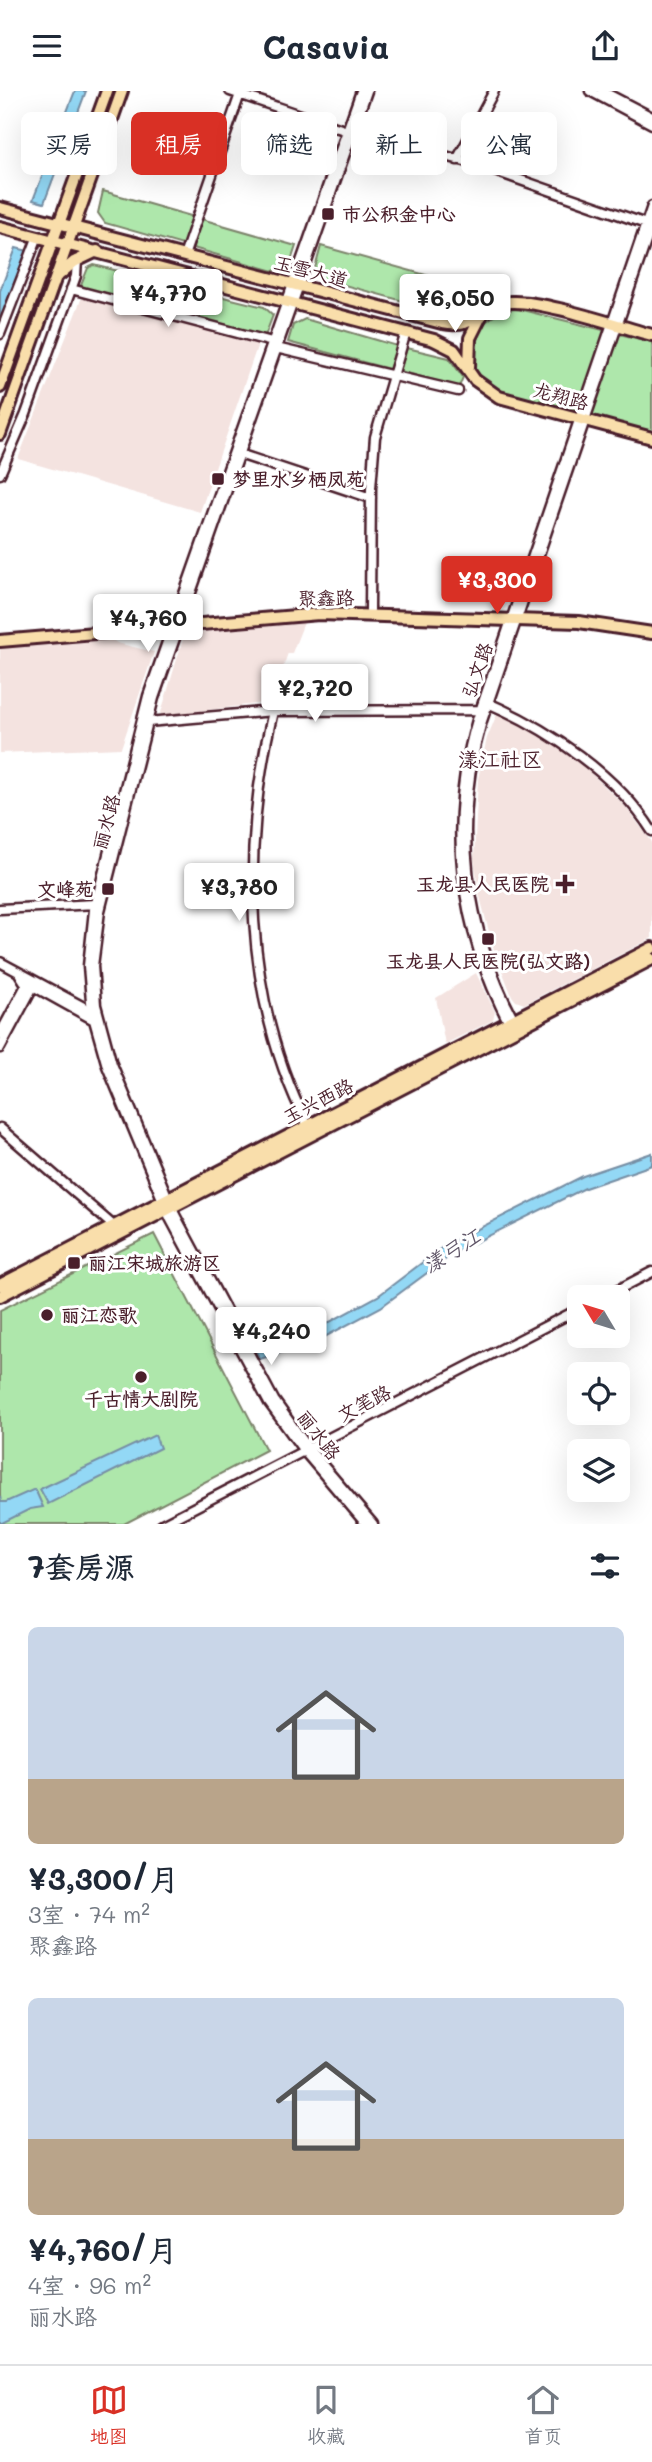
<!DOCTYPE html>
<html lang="zh">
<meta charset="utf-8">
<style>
body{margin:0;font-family:Mali,"LXGW WenKai TC",sans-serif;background:#f6f6f7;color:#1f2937;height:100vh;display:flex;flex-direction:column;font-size:26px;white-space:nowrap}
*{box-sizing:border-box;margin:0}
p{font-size:23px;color:#747a83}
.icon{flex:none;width:38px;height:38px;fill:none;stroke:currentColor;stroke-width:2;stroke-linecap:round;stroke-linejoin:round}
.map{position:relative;height:1433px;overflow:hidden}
.panel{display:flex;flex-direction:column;background:#fff;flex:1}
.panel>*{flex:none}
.hud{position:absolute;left:21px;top:21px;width:611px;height:63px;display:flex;gap:14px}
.needle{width:46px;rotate:308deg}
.controls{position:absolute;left:567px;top:1194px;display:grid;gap:14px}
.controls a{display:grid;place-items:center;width:63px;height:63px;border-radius:10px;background:#fff;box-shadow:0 7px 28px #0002;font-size:35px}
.price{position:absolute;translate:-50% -60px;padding:0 16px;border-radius:7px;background:#fff;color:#222;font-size:23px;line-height:46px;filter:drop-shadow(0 2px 4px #0008)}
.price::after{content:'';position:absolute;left:50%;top:42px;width:21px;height:16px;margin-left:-10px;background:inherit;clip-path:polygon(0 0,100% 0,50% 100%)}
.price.current{background:#d93025;color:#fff}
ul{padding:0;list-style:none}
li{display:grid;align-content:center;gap:14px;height:371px;padding:0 28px}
li span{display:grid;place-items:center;height:217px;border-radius:10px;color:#555}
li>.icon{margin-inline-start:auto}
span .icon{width:126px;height:126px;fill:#fffc;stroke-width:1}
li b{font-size:30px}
h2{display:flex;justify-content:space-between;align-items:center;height:84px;padding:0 28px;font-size:30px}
.pill{padding:0 24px;border-radius:10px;background:#fff;box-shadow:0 7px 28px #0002;font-size:24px;line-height:63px}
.pill.current{background:#d93025;color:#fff}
header{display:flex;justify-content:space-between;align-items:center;height:91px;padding:0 28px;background:#fff;font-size:32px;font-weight:800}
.menu{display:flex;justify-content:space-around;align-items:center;height:98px;border-top:2px solid #e0e1e3;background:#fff;font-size:19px;color:#747a83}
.menu a{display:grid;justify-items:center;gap:4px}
.menu .current{color:#d93025}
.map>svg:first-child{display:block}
</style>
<header><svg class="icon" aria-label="menu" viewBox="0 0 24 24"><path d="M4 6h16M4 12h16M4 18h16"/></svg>Casavia<svg class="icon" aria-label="share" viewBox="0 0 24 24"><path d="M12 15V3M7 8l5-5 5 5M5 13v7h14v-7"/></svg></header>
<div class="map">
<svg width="652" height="1433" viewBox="0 0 652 1433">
<rect width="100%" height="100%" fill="#fff"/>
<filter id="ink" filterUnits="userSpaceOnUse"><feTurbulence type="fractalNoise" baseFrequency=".0143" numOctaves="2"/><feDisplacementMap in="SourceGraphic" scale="14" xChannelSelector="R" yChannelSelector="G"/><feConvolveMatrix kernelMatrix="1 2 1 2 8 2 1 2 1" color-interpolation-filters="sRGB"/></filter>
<g filter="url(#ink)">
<path fill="#f4e3e0" d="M82,206L255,249L258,253L200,421L18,368Z
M305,529L292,562H288L271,611L160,625L183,548L189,543Z
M111,548L117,552L154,561L121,657L0,662V557Z
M497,623L531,638L577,669L624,714L652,751V847L524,913L516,910L512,905L493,856L479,802L474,768L478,688L487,647Z
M476,882L495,921L493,929L445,953L436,907Z"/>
<path fill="#aee7ab" stroke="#7c836b" stroke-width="2" d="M103,100L296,155L290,173L274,180L105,132L98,122Z
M321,155L480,199V210L467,222L455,224L318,187L314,181Z
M94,174L264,216L273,224L265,245L80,197L88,177Z
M518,218L652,251V340C617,331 512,311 488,292C453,265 479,219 518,218Z
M305,228L397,255L389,278L288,251L293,234Z
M407,257L449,267L463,286L459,296L400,280Z
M154,1143L266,1359L124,1433H0V1219Z"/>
<path fill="#93d8f5" stroke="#768ea4" stroke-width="2" d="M75,0H86L44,112L33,109Z
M16,157L28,160L0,232V200Z
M652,1062V1074L585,1097L454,1162L381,1216L317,1250L260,1268L255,1259L315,1239L378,1205L444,1155L583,1085Z
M155,1344L160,1357L48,1413L40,1398Z
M35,1398L43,1416L30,1418L0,1433V1405L1,1411H6Z"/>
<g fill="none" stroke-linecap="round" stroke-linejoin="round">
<g stroke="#4a1f2b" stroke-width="13">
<path id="minor" d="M230,0L347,40
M361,0L148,605L94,819L88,875L92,922L107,975L170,1127L269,1312L304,1360L366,1433
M367,0L154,607L100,820L93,875L96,914L112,973L175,1124L274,1309L309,1358L373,1433
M590,0L652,33
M602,0L652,26
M353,41L472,72L646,133
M457,69L494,0
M184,165L240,3
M71,198L272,251
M0,243L36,150
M276,257L458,300
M239,363L371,407
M0,383L26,323L76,185L77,169
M370,519L371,397L375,346L406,241
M488,612C548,638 617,684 652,740
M273,620C241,756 243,908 308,1035
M148,631L273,620L480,619
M0,818L96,813
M0,871L93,921
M19,882L24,890L96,930
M515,931C465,837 452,733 482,630L652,133
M510,934C459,838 446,733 477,629L652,115
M0,943L29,889
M0,957L35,892
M0,1037L117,1138
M604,1206L652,1181
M162,1433L579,1218"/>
</g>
<g stroke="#4a1f2b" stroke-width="16">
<path id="major" d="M0,117L442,232C479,239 479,213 511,211C542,209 618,235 652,244
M0,136L434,249L454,259L475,289L499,306L652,347
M59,184L74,171L97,160
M469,276L470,247L481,225
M0,296L107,0
M0,343L122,0
M0,550L319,523L579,531L652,542
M0,1194L652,857
M0,1205L652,868"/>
</g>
<use href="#minor" stroke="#fff" stroke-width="8"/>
<use href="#major" stroke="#f9deab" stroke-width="10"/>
</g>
</g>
<g fill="#4a1f2b" stroke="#fff" stroke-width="2.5">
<rect x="321" y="116" width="14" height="14" rx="3.5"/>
<rect x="211" y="381" width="14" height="14" rx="3.5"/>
<path d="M561.5 782.5h7v7h7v7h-7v7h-7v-7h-7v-7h7z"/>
<rect x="101" y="791" width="14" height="14" rx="3.5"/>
<rect x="481" y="841" width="14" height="14" rx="3.5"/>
<rect x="67" y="1165" width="14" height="14" rx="3.5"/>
<circle cx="47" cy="1224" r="7"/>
<circle cx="141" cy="1286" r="7"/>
</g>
<g text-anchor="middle" stroke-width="6" stroke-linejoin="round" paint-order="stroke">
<g font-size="19" font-weight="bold" fill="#4a1f2b" stroke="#fff" text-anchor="start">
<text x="342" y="130">市公积金中心</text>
<text x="232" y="395">梦里水乡栖凤苑</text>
<text x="549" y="800" text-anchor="end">玉龙县人民医院</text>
<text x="94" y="805" text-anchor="end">文峰苑</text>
<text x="488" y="877" text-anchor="middle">玉龙县人民医院(弘文路)</text>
<text x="88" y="1179">丽江宋城旅游区</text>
<text x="61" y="1231">丽江恋歌</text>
<text x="141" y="1315" text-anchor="middle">千古情大剧院</text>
</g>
<g font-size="19" fill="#4a1f2b" stroke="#fff">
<text transform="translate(311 180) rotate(15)" y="7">玉雪大道</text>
<text transform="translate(561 305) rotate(15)" y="7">龙翔路</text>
<text transform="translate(326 507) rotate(-1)" y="7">聚鑫路</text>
<text transform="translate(477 579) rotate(-71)" y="7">弘文路</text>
<text transform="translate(106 731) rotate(-75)" y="7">丽水路</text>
<text transform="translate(318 1010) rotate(-27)" y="7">玉兴西路</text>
<text transform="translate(364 1312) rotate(-27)" y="7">文笔路</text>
<text transform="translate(319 1344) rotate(52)" y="7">丽水路</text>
</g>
<g font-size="21" fill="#4a1f2b" stroke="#fff">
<text x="500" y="676">漾江社区</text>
</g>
<g font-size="21" font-style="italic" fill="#605668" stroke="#fff">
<text transform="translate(452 1160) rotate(-32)" y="7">漾弓江</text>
</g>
</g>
</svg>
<div class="controls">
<a><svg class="needle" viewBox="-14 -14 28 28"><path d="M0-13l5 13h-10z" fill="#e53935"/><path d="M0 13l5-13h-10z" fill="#747a83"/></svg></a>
<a><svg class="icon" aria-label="locate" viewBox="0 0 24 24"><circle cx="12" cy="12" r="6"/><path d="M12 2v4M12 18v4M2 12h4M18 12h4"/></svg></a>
<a><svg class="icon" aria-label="layers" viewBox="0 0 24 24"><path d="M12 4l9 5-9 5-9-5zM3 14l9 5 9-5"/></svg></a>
</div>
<b class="price" style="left:168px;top:238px">¥4,770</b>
<b class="price" style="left:455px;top:243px">¥6,050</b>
<b class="price current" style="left:497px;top:525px">¥3,300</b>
<b class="price" style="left:148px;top:563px">¥4,760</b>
<b class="price" style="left:315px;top:633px">¥2,720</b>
<b class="price" style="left:239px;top:832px">¥3,780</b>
<b class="price" style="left:271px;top:1276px">¥4,240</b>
<div class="hud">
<a class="pill">买房</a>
<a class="pill current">租房</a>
<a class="pill">筛选</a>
<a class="pill">新上</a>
<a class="pill">公寓</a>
</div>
</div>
<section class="panel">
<h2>7套房源<svg class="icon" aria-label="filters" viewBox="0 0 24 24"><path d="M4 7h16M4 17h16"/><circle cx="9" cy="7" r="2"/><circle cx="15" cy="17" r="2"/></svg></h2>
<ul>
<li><span style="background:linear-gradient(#c9d6e8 70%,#b9a48a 0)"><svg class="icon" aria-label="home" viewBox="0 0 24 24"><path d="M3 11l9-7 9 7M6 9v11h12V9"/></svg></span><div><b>¥3,300/月</b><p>3室 · 74 m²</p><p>聚鑫路</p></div></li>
<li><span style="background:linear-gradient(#c9d6e8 65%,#b9a48a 0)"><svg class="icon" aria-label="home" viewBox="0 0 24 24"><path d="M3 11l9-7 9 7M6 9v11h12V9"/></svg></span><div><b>¥4,760/月</b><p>4室 · 96 m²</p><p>丽水路</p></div></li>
</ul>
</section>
<nav class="menu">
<a class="current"><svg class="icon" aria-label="map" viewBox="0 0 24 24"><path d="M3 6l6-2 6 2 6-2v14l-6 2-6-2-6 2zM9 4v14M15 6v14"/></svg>地图</a>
<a><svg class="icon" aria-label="saved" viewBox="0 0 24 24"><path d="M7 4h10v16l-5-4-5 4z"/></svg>收藏</a>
<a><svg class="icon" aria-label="home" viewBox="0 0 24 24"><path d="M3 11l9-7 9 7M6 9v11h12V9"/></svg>首页</a>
</nav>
